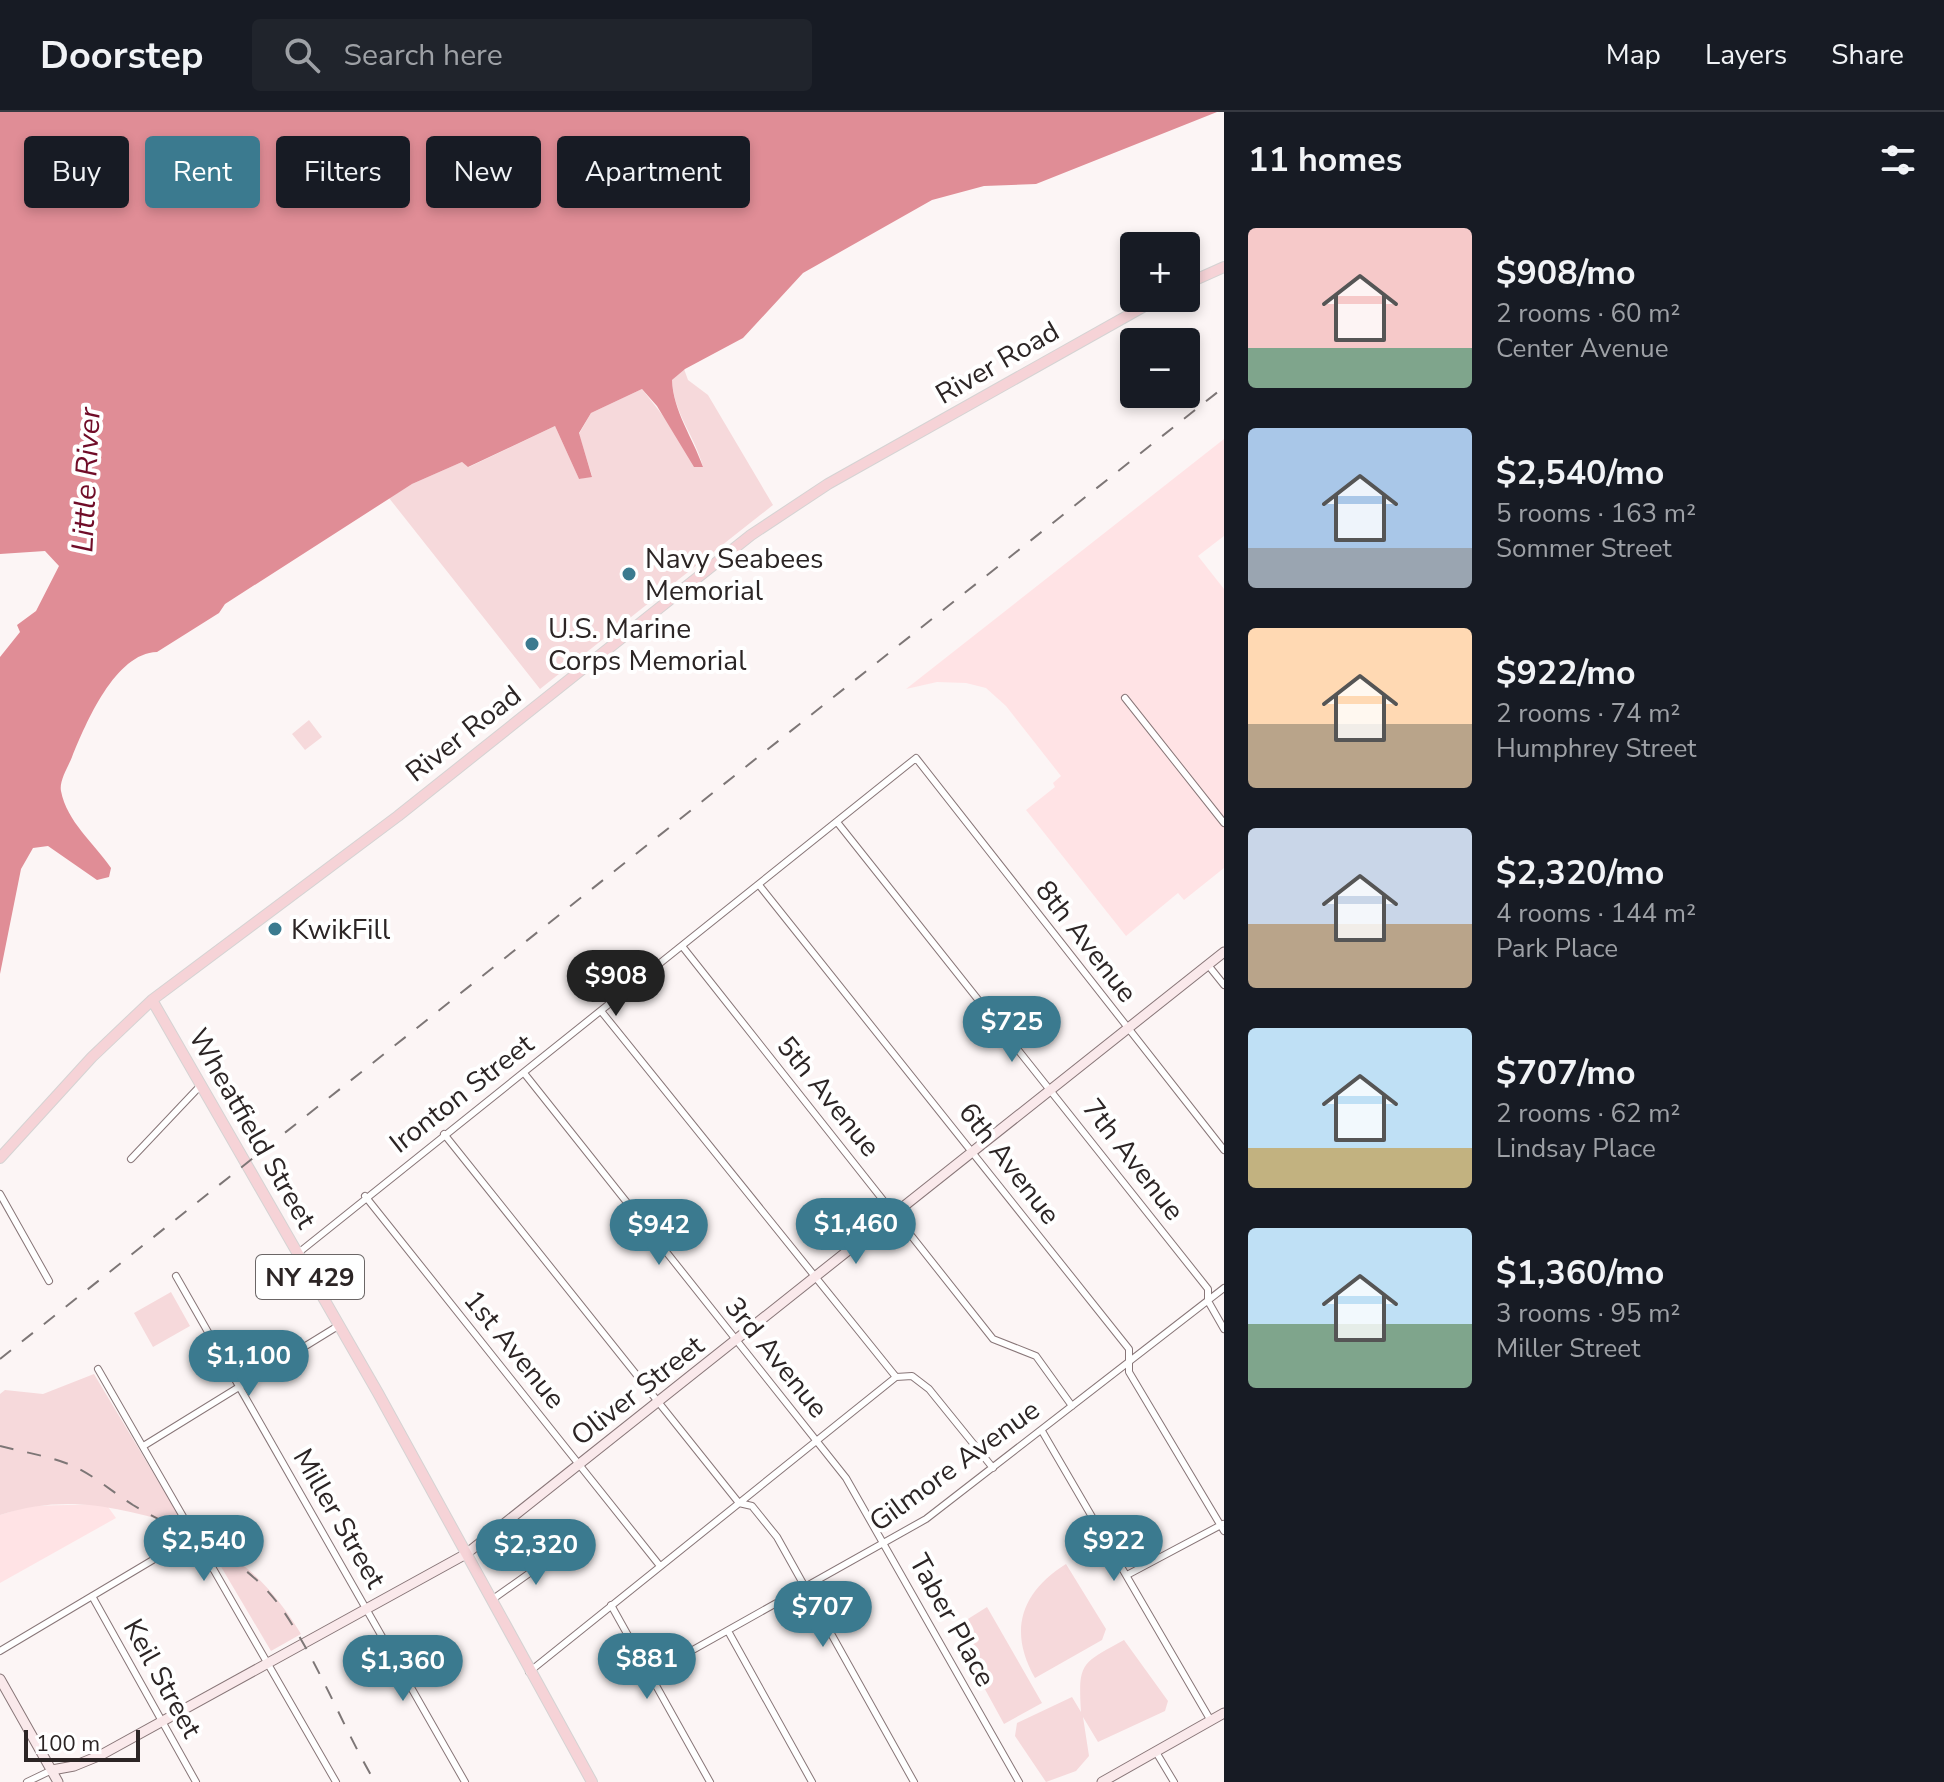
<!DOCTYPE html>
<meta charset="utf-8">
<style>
body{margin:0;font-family:"Nunito Sans",sans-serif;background:#20242c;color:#f1f3f6;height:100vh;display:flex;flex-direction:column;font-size:30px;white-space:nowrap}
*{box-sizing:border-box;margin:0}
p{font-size:26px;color:#9ea1a6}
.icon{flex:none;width:44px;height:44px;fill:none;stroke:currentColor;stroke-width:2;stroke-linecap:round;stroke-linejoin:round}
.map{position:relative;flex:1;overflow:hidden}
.sheet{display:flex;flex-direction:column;background:#171b24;width:720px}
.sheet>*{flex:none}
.top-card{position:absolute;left:24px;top:24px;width:760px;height:72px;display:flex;gap:16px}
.tools{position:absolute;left:1120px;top:120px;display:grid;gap:16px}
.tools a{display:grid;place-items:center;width:80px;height:80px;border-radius:8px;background:#171b24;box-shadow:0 4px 12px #0003;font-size:40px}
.scale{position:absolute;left:24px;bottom:20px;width:116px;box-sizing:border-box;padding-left:8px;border:4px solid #2c2525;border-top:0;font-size:22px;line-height:28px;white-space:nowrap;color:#2c2525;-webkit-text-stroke:6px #fff;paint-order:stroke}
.price{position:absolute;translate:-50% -68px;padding:0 18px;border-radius:28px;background:#3b7a8f;color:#fff;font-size:26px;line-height:52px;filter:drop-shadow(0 2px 4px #0008)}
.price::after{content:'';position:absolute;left:50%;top:48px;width:24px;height:18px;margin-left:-12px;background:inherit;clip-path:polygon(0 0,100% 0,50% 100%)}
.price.on{background:#222;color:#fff}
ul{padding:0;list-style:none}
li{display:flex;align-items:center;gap:24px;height:200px;padding:0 24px}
li span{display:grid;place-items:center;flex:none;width:224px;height:160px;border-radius:8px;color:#555}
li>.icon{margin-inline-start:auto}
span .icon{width:96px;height:96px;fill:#fffc;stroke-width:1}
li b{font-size:34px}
h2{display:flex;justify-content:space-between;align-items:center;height:96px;padding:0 24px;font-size:34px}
.pill{padding:0 28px;border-radius:8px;background:#171b24;box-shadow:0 4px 12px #0003;font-size:28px;line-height:72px}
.pill.on{background:#3b7a8f;color:#fff}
header{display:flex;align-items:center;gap:48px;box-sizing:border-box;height:112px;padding:0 40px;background:#171b24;border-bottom:2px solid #363941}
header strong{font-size:38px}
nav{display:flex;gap:44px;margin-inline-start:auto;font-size:28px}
.search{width:560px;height:72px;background:#20242c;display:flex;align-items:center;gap:20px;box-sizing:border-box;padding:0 28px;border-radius:8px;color:#9ea1a6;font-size:30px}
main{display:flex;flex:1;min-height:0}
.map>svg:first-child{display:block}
</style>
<header>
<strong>Doorstep</strong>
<div class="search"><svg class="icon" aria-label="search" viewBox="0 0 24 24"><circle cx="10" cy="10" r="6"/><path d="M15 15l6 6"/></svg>Search here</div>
<nav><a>Map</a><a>Layers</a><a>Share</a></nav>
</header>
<main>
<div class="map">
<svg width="1224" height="1670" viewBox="0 0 1224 1670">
<rect width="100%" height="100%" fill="#fcf5f5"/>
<path fill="#ffe3e5" d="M1224,327V424L1198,444L1224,477V756L1184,788L1178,781L1126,824L1026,698L1055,675L1053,671L1061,664L1006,594L986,576L966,571L937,570L906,577Z
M106,1392L116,1406L0,1471V1403L29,1394Z"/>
<path fill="#f6d9db" d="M684,257L688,268L708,283L773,393L540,577L389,386L412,372L462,350L469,355L555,314L579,367L592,364L579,322L591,301L642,277L703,355C695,324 673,300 672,268Z
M309,608L322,625L305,638L292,622Z
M171,1180L190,1214L153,1235L134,1201Z
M94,1262L185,1414C118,1396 69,1381 0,1403V1282L5,1278L43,1282Z
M204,1426C249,1453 274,1478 301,1522L271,1539Z
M1066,1452L1106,1517L1102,1528L1035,1566C1008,1519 1021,1480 1066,1452Z
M987,1495L1042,1591L1004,1612L952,1517Z
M1124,1528L1168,1589L1165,1599L1098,1630L1083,1605L1089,1644L1076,1659L1046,1670L1015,1624L1017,1611L1072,1585L1081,1600C1078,1550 1081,1552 1124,1528Z"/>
<path fill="#e08d96" d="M0,0H1217L1036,72L984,74L932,88L803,161L743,226L685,257L672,268C673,299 693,326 703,355H694L657,294L642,277L591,301L579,321L592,365L579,367L555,314L468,355L462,350L412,372L225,492L219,501L157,540C115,541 86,611 72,645C68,655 59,669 61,679C67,710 94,731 111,756L109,765L97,768L48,734L33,736L21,757L0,862V545L20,520L17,513L36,499L59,454L45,439L0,442Z"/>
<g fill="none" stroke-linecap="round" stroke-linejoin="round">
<g stroke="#887678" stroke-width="8">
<path id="street" d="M1125,586L1224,711
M837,710L1208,1177V1189L1224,1217
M759,773L1129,1237V1260L1224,1419
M682,834L993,1227L1036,1244L1072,1294
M1208,853L1224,873
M601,899L896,1265L912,1264L929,1277L993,1356
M524,961L846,1366L1019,1670
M444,1022L739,1391L752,1394L777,1425L914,1670
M131,1047L201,973
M0,1082L49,1169
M365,1084L660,1454
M297,1142L916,646L1224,1038
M176,1164L465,1670
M98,1257L336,1670
M1042,1319L1211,1609
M145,1333L338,1214
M1127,1463L1223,1412
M92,1484L196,1670
M493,1487L562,1438
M611,1493L710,1670
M728,1519L812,1670
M0,1539L193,1424
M529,1560L896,1265
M650,1562L926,1407L1224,1176
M1156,1640L1174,1670
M27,1670L52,1658"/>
</g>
<g stroke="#887678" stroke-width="11">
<path id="secondary" d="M0,1567L58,1670
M52,1658L74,1654L101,1643L466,1442L1224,840
M1102,1670L1224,1601"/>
</g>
<g stroke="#d5d3d3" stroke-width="12">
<path id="primary" d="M1186,172L1224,155
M152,888L378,1281L592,1670
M0,1046L92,945L152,888L398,704L751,423L828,372L1159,186"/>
</g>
<use href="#street" stroke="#fff" stroke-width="6"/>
<use href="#secondary" stroke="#fae9eb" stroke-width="9"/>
<use href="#primary" stroke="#f6d3d7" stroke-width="10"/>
<path stroke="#7d7676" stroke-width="2" stroke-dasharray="14 14" stroke-linecap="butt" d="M0,1247L1224,275
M0,1334C23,1340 49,1344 71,1353C94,1363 112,1380 133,1393C187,1425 244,1443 282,1497C319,1551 342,1614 375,1670"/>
</g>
<g fill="#3b7a8f" stroke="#fff" stroke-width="3">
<circle cx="629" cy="462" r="8"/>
<circle cx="532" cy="532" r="8"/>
<circle cx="275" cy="817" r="8"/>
</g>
<g text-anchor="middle" stroke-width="8" stroke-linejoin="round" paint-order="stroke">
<rect fill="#fff" stroke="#6b6666" stroke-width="2" x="256" y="1143" width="108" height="44" rx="6"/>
<g font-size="26" font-weight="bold" fill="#2c2525">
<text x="310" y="1174">NY 429</text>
</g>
<g font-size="28" fill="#2c2525" stroke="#fff">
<text transform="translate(997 250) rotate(-30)" y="10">River Road</text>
<text transform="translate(463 621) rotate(-38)" y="10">River Road</text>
<text transform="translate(1087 829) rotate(52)" y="10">8th Avenue</text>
<text transform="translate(461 981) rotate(-38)" y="10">Ironton Street</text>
<text transform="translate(829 984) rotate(51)" y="10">5th Avenue</text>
<text transform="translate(253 1016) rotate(60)" y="10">Wheatfield Street</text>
<text transform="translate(1134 1047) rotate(52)" y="10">7th Avenue</text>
<text transform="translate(1010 1051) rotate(52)" y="10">6th Avenue</text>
<text transform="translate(515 1237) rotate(51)" y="10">1st Avenue</text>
<text transform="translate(777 1245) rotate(51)" y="10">3rd Avenue</text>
<text transform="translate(637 1278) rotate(-38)" y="10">Oliver Street</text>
<text transform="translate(954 1353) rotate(-36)" y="10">Gilmore Avenue</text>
<text transform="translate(340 1406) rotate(60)" y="10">Miller Street</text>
<text transform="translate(953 1508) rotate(61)" y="10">Taber Place</text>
<text transform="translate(163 1566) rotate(61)" y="10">Keil Street</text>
</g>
<g font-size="28" fill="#2c2525" stroke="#fff" text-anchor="start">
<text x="645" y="456">Navy Seabees<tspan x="645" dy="32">Memorial</tspan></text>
<text x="548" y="526">U.S. Marine<tspan x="548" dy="32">Corps Memorial</tspan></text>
<text x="291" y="827">KwikFill</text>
</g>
<g font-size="30" font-style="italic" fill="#700c28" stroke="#fff">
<text transform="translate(86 368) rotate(-87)" y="10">Little River</text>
</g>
</g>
</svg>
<div class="tools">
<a>+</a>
<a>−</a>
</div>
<div class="scale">100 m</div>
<b class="price on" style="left:616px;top:906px">$908</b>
<b class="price" style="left:1012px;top:952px">$725</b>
<b class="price" style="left:856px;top:1154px">$1,460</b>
<b class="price" style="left:659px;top:1155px">$942</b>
<b class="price" style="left:249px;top:1286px">$1,100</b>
<b class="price" style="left:204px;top:1471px">$2,540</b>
<b class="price" style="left:1114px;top:1471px">$922</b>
<b class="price" style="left:536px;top:1475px">$2,320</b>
<b class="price" style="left:823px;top:1537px">$707</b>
<b class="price" style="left:647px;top:1589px">$881</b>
<b class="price" style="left:403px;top:1591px">$1,360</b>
<div class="top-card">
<a class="pill">Buy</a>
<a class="pill on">Rent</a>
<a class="pill">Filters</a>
<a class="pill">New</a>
<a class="pill">Apartment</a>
</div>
</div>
<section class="sheet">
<h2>11 homes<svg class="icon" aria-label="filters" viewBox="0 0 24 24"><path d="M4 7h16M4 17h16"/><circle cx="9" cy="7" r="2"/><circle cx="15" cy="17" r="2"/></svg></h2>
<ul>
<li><span style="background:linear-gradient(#f6c9c9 75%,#7fa58c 0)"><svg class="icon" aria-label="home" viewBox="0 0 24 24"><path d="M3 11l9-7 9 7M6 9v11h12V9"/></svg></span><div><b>$908/mo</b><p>2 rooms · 60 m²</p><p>Center Avenue</p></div></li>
<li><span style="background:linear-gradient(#a9c7e8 75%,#9aa5b1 0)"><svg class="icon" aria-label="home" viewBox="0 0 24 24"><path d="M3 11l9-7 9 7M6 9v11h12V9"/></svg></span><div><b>$2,540/mo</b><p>5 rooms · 163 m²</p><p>Sommer Street</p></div></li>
<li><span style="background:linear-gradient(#ffd9b3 60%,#b9a48a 0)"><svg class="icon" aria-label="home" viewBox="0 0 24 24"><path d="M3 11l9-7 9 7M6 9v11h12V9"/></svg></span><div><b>$922/mo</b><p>2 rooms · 74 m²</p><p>Humphrey Street</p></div></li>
<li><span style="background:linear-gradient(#c9d6e8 60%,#b9a48a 0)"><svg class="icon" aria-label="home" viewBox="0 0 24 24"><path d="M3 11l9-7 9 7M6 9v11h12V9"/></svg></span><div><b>$2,320/mo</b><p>4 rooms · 144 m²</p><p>Park Place</p></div></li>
<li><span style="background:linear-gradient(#bfe0f5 75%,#c2b280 0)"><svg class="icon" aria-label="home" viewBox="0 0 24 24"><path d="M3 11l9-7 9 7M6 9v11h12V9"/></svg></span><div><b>$707/mo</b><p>2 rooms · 62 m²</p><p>Lindsay Place</p></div></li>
<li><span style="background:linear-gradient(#bfe0f5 60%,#7fa58c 0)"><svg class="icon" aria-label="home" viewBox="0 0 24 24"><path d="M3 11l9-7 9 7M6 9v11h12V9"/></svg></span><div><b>$1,360/mo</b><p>3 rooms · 95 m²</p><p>Miller Street</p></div></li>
</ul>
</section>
</main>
